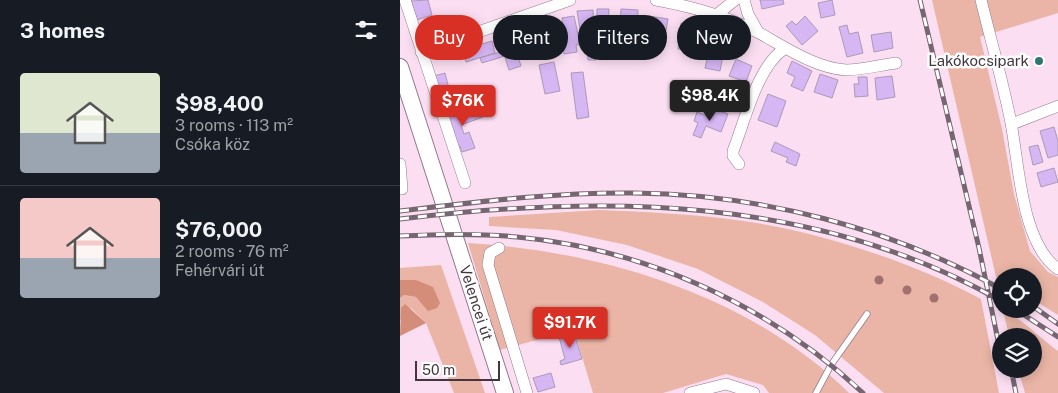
<!DOCTYPE html>
<meta charset="utf-8">
<style>
body{margin:0;font-family:"Public Sans",sans-serif;background:#242831;color:#f1f3f6;height:100vh;display:flex;flex-direction:column;font-size:19px;white-space:nowrap}
*{box-sizing:border-box;margin:0}
p{font-size:16px;color:#9ea1a6}
.icon{flex:none;width:28px;height:28px;fill:none;stroke:currentColor;stroke-width:2;stroke-linecap:round;stroke-linejoin:round}
.map{position:relative;flex:1;overflow:hidden}
.sheet{display:flex;flex-direction:column;background:#171b24;width:400px}
.sheet>*{flex:none}
.hud{position:absolute;left:15px;top:15px;width:475px;height:45px;display:flex;gap:10px}
.buttons{position:absolute;left:592px;top:268px;display:grid;gap:10px}
.buttons a{display:grid;place-items:center;width:50px;height:50px;border-radius:50%;background:#171b24;box-shadow:0 2px 12px #0003;font-size:25px}
.scale{position:absolute;left:15px;bottom:12px;width:85px;box-sizing:border-box;padding-left:5px;border:2px solid #43373f;border-top:0;font-size:14px;line-height:18px;white-space:nowrap;color:#43373f;-webkit-text-stroke:4px #fff;paint-order:stroke}
.price{position:absolute;translate:-50% -42px;padding:0 11px;border-radius:5px;background:#d93025;color:#fff;font-size:16px;line-height:32px;filter:drop-shadow(0 1px 2px #0008)}
.price::after{content:'';position:absolute;left:50%;top:30px;width:15px;height:11px;margin-left:-8px;background:inherit;clip-path:polygon(0 0,100% 0,50% 100%)}
.price.active{background:#222;color:#fff}
ul{padding:0;list-style:none}
li{display:flex;align-items:center;gap:15px;height:125px;padding:0 20px}
li+li{border-top:1px solid #363941}
li span{display:grid;place-items:center;flex:none;width:140px;height:100px;border-radius:5px;color:#555}
li>.icon{margin-inline-start:auto}
span .icon{width:60px;height:60px;fill:#fffc;stroke-width:1}
li b{font-size:21px}
h2{display:flex;justify-content:space-between;align-items:center;height:60px;padding:0 20px;font-size:21px}
.chip{padding:0 18px;border-radius:22px;background:#171b24;box-shadow:0 2px 12px #0003;font-size:18px;line-height:45px}
.chip.active{background:#d93025;color:#fff}
main{display:flex;flex:1;min-height:0}
.map>svg:first-child{display:block}
</style>
<main>
<section class="sheet">
<h2>3 homes<svg class="icon" aria-label="filters" viewBox="0 0 24 24"><path d="M4 7h16M4 17h16"/><circle cx="9" cy="7" r="2"/><circle cx="15" cy="17" r="2"/></svg></h2>
<ul>
<li><span style="background:linear-gradient(#dfe7d0 60%,#9aa5b1 0)"><svg class="icon" aria-label="home" viewBox="0 0 24 24"><path d="M3 11l9-7 9 7M6 9v11h12V9"/></svg></span><div><b>$98,400</b><p>3 rooms · 113 m²</p><p>Csóka köz</p></div></li>
<li><span style="background:linear-gradient(#f6c9c9 60%,#9aa5b1 0)"><svg class="icon" aria-label="home" viewBox="0 0 24 24"><path d="M3 11l9-7 9 7M6 9v11h12V9"/></svg></span><div><b>$76,000</b><p>2 rooms · 76 m²</p><p>Fehérvári út</p></div></li>
</ul>
</section>
<div class="map">
<svg width="658" height="393" viewBox="0 0 658 393">
<rect width="100%" height="100%" fill="#fbdef2"/>
<path fill="#eab5a6" d="M532,0H658V13L580,37L602,129L614,194L630,251L648,272L658,277V315L634,300V276H601V283L597,281Z
M199,210C247,212 295,214 343,221C418,231 515,263 581,299L599,393H484L415,335L363,302L298,269L227,245L156,230L89,226V217Z
M68,243C203,251 352,296 449,393H369L363,385L326,374L263,393H193L174,330L100,350Z
M41,265L85,393H54L26,323L11,308L0,320V298L4,295L16,297V280H0V268Z
M603,310C624,320 639,338 658,351V393H625L618,369H634V336H609Z"/>
<path fill="#d48d79" d="M0,280H16L33,287L40,303L37,308L28,311L16,297L4,295L0,298Z
M5,304L26,323L0,336L1,308Z"/>
<path fill="#d7b6f4" stroke="#a99bb6" d="M28,0L32,15L17,20L11,1Z
M360,0H383L384,4L362,9Z
M432,0L435,15L421,18L418,3Z
M197,9H209L208,28H197Z
M221,9L238,10L237,38H230L231,27L220,26Z
M193,10L194,29H180L177,11Z
M174,16L180,44L176,45L177,52L164,54L163,47L158,48L156,33L161,32L160,25L163,24L162,18Z
M249,16L268,19L265,36L247,33Z
M405,16L418,31L402,45L386,26L392,21L396,25Z
M145,22L152,52L136,56L129,25Z
M281,23L297,25L296,36H299L298,45H295L294,51L278,49Z
M447,25L449,34L458,32L463,53L447,57L439,27Z
M491,32L493,48L474,52L471,35Z
M111,34L121,66L109,70L99,38Z
M312,38L326,41L320,71L305,68Z
M81,41L82,44L92,41L95,53L66,62L63,52L68,50L67,45Z
M187,47H195L196,60H188Z
M103,51L105,56L82,63L80,58Z
M336,59L352,66L346,82L329,76Z
M392,61L412,71L403,91L391,86L395,77L387,73Z
M154,62L160,91L145,94L139,65Z
M183,72L189,117L177,119L171,73Z
M45,73L49,89L39,92L34,76Z
M420,74L438,80L432,98L414,92Z
M492,76L495,97L477,100L475,78Z
M458,77H467L468,96L455,97L454,84H459Z
M79,87L82,94L48,108L45,99Z
M317,93L343,102L340,112L313,103Z
M368,94L386,101L377,127L358,120Z
M79,105L83,117L61,125L64,134L69,132L75,148L62,152L60,146L56,148L45,116Z
M311,108L328,114L321,132L306,126L301,138L293,135L298,123L294,121L297,112L307,116Z
M654,127L658,141V155L648,158L640,131Z
M375,142L400,154L396,166L386,162L388,158L371,151Z
M638,145L643,162L633,165L629,147Z
M654,168L658,182L641,187L637,173Z
M174,333L182,359L161,365L160,361L165,359L159,337Z
M151,373L155,387L138,392L133,378Z"/>
<g fill="none" stroke-linecap="round" stroke-linejoin="round">
<g stroke="#947a8c" stroke-width="7">
<path id="service" d="M416,393L431,365L467,314"/>
</g>
<g stroke="#947a8c" stroke-width="12">
<path id="minor" d="M5,0L65,183
M256,0C289,6 329,17 359,33C385,47 415,68 446,70C462,70 480,65 496,63
M344,0L348,14L358,32
M581,0C591,41 603,82 611,123C619,164 621,243 658,269
M315,16L335,0
M21,52L170,0
M612,124L658,106
M0,164L2,189
M339,164L333,156V151C345,121 357,67 384,49
M99,248L90,253L88,265L127,393
M290,393L326,384L354,393"/>
</g>
<g stroke="#947a8c" stroke-width="18">
<path id="secondary" d="M0,67L105,393"/>
</g>
<use href="#service" stroke="#fff" stroke-width="5.5"/>
<use href="#minor" stroke="#fff" stroke-width="11"/>
<use href="#secondary" stroke="#fff" stroke-width="16"/>
<g stroke="#766671" stroke-width="5">
<path id="rail" d="M520,0L579,248L601,355
M0,211C78,202 155,192 234,193C360,194 491,228 601,289
M0,219C205,194 417,196 601,301
M0,236C39,234 78,233 117,237C246,249 369,305 463,393
M634,307L658,324
M615,309L658,337
M611,369L616,393"/>
</g>
<use href="#rail" stroke="#fff" stroke-width="3" stroke-dasharray="9" stroke-linecap="butt"/>
</g>
<g fill="#a17170">
<circle cx="479" cy="280" r="4.5"/>
<circle cx="507" cy="290" r="4.5"/>
<circle cx="534" cy="298" r="4.5"/>
</g>
<circle fill="#2d7672" stroke="#fff" stroke-width="2" cx="639" cy="61" r="5"/>
<g text-anchor="middle" stroke-width="5" stroke-linejoin="round" paint-order="stroke">
<g font-size="15" fill="#43373f" stroke="#fff" text-anchor="end">
<text x="629" y="66">Lakókocsipark</text>
</g>
<g font-size="15" fill="#43373f" stroke="#fff">
<text transform="translate(76 303) rotate(72)" y="5">Velencei út</text>
</g>
</g>
</svg>
<div class="buttons">
<a><svg class="icon" aria-label="locate" viewBox="0 0 24 24"><circle cx="12" cy="12" r="6"/><path d="M12 2v4M12 18v4M2 12h4M18 12h4"/></svg></a>
<a><svg class="icon" aria-label="layers" viewBox="0 0 24 24"><path d="M12 4l9 5-9 5-9-5zM3 14l9 5 9-5"/></svg></a>
</div>
<div class="scale">50 m</div>
<b class="price active" style="left:310px;top:122px">$98.4K</b>
<b class="price" style="left:63px;top:127px">$76K</b>
<b class="price" style="left:170px;top:349px">$91.7K</b>
<div class="hud">
<a class="chip active">Buy</a>
<a class="chip">Rent</a>
<a class="chip">Filters</a>
<a class="chip">New</a>
</div>
</div>
</main>
